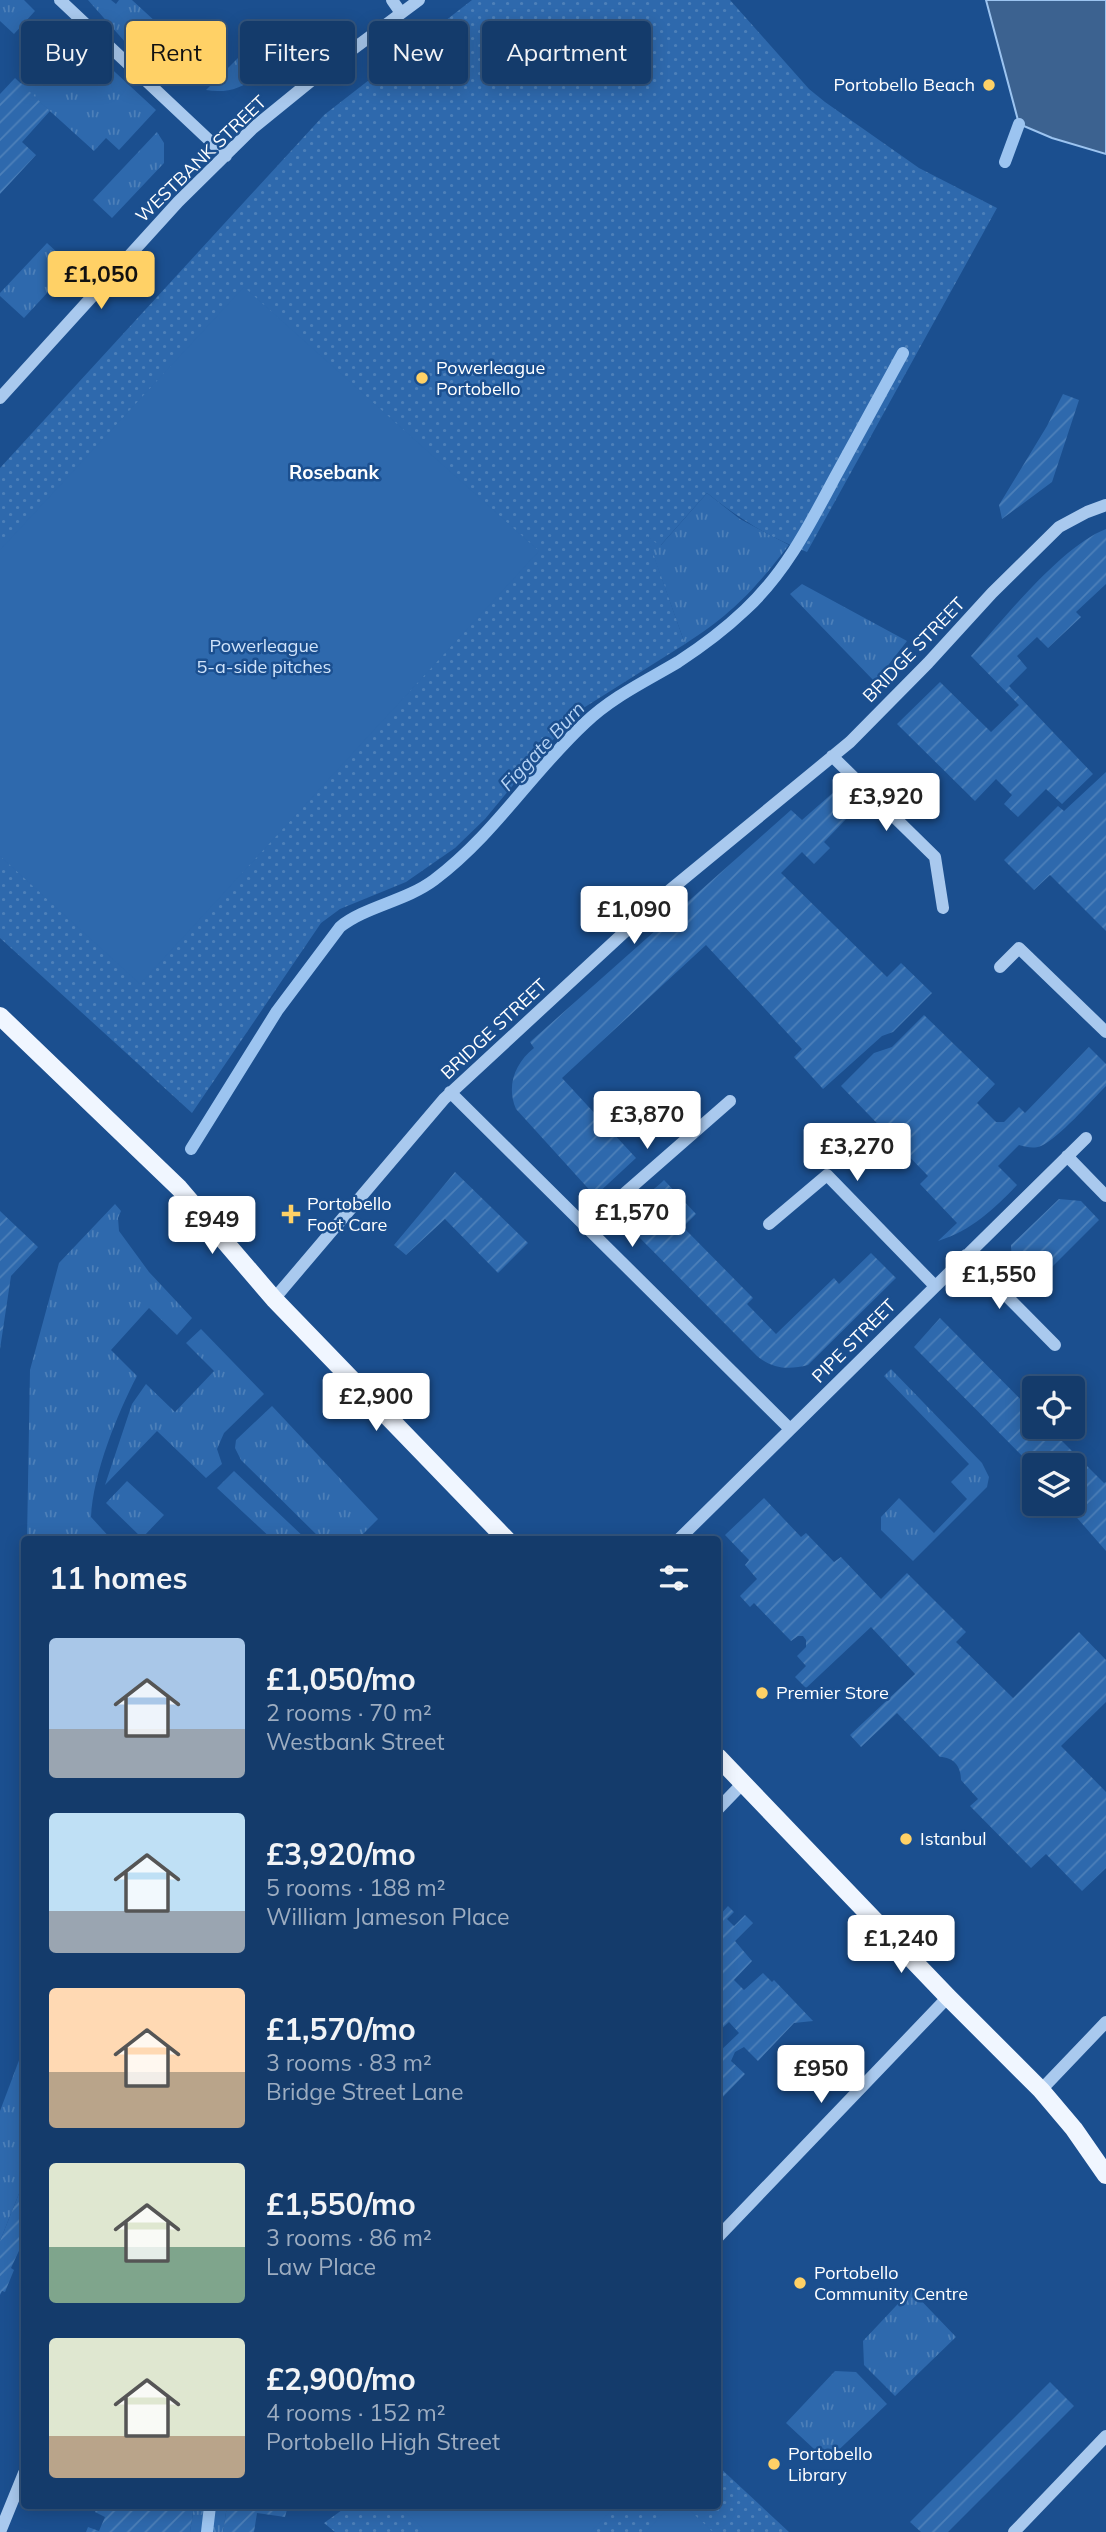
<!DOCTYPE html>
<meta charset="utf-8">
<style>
body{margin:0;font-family:Mulish,sans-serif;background:#1d4271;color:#f1f3f6;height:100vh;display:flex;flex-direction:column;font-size:26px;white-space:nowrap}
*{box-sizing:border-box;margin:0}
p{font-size:23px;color:#9dadc1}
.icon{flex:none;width:38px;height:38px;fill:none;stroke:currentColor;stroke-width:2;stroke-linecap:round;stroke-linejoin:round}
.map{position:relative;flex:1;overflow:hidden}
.sheet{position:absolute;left:21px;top:1536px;width:700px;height:973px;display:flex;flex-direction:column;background:#143b6b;border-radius:7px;box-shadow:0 4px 18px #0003,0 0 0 2px #33557e}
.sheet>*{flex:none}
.banner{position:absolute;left:21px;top:21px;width:700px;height:63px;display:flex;gap:14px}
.buttons{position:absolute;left:1022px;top:1376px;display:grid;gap:14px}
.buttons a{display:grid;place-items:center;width:63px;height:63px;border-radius:7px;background:#143b6b;box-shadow:0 4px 18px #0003,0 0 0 2px #33557e;font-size:35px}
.price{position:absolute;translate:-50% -60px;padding:0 16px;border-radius:7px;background:#fff;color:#222;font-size:23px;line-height:46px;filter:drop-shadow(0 2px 4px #0008)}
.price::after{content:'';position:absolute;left:50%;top:42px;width:21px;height:16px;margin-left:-10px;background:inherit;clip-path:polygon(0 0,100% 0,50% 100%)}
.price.current{background:#ffd166;color:#111}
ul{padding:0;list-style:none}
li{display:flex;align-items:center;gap:21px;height:175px;padding:0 28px}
li span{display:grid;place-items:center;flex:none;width:196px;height:140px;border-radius:7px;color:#555}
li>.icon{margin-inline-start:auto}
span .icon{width:84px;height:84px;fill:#fffc;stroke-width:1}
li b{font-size:30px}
h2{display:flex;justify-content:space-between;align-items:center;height:84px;padding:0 28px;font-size:30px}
.tag{padding:0 24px;border-radius:7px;background:#143b6b;box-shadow:0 4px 18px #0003,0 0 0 2px #33557e;font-size:24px;line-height:63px}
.tag.current{background:#ffd166;color:#111}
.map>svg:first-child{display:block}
</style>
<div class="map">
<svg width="1106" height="2532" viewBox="0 0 1106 2532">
<defs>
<pattern id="grass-tufts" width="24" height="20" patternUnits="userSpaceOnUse" patternTransform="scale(1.75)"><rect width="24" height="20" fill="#2e69ad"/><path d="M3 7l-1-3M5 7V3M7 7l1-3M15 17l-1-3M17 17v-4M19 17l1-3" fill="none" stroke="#4d80b9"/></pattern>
<pattern id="park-dots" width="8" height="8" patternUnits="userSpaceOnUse" patternTransform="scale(1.75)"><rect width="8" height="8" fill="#2e69ad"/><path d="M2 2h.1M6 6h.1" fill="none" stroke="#4d80b9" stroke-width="1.8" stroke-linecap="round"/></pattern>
<pattern id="garden-furrows" width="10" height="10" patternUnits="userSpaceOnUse" patternTransform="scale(1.75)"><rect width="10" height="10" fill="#2e69ad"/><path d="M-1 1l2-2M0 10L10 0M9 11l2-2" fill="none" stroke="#4d80b9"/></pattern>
</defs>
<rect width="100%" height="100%" fill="#1b4f8f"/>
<path fill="url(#grass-tufts)" d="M0,0H24L35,11L14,34L0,21Z
M88,0H111L116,4L119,0H132L157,23L133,51Z
M164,30L199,61L177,85L142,55Z
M76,36L156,110L119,150L106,138L94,151L20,84L42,60L49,65Z
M243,53L262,72C246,87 228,94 206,90Z
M157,132L164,143V163L112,218L93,200Z
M47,243L72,266L24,318L0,296V293Z
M707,493L740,519L789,545C755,589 732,614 685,644L646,535L661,545Z
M802,584L907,641L875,682L790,594Z
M115,1204L121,1211L118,1218L119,1231L149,1272L192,1318L177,1335L149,1308L111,1350L137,1376C117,1414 93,1474 91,1517L112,1540H27L30,1370L59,1263Z
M201,1329L264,1394L224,1433L217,1449L222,1464L206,1478L157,1431L105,1485L132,1404L146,1384L175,1412L214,1371L186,1343Z
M891,1369L982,1463L989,1477L987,1487L913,1561L881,1530V1517L899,1498L934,1533L967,1499L951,1482L969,1464L884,1376Z
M272,1406L378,1519L357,1540H322L241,1460L235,1448L236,1440Z
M234,1471L307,1540H273L217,1488Z
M127,1481L164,1515L142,1538L106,1503Z
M24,2047V2181L0,2241V2111Z
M911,2290L956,2337L895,2396L864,2365L863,2341Z
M835,2371L856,2372L887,2404L827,2461L786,2423Z
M194,2506H227L223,2532H190Z"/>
<path fill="url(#park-dots)" d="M472,0H730L809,89L825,102L919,168L997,208L807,552C770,538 738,518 707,493L660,546L647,536L685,644L585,707L538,755L485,819L455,848L406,882L340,909L321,923L192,1113L0,938V468L324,115Z
M718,2466L789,2532H335L324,2523L342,2510L341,2506H718Z"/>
<path fill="url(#garden-furrows)" d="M15,78L50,111L22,142L36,155L0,194V94Z
M1063,394L1079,400L1052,482L1002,519L999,505L1047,426Z
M1106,529V584L1076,612L1081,617L1048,648L1037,637L1017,656L1027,668L1009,686L1093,774L1062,804L1046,789L1018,817L1004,804L1012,795L996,779L975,801L897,724L940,682L991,732L1019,705L971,656C1002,620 1063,545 1106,529Z
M1106,772V931L1050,875L1034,890L1004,860L1058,806L1064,811Z
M836,790L855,810L824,842L830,848L814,864L802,852L781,873L887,977L901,963L932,993L893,1032L882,1036L823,1089L794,1057L802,1049L706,945L562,1078L636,1158L595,1196L516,1109C506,1086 515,1063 534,1048L530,1042L791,810L802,820Z
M924,1015L995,1084L977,1103L996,1122H1004L1019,1107L1025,1113L1089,1047L1106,1064V1086C1091,1101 1059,1138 1041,1146C1033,1149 1027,1147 1019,1145L998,1166L1017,1185C993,1210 972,1230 938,1241L957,1223L920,1184L928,1176L841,1086L874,1053L892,1047Z
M455,1172L528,1243L498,1273L445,1219L406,1255L394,1245Z
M664,1180L696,1214L683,1227L753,1298L747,1304L776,1334L834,1278L839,1284L871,1253L896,1278L808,1365C789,1370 773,1369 757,1356L631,1229C622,1210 651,1193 664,1180Z
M1059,1199L1081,1201L1099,1220L1034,1285L1012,1265L1011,1245Z
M0,1211L38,1247L11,1276L0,1349Z
M940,1318L1034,1413V1426H1047L1104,1483L1106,1482V1551L1064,1503H1073V1465H1034V1468L914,1347Z
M764,1498L801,1537L806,1533L834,1562L841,1557L881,1599L907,1573L966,1632L956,1642L1013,1698L1079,1632L1106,1660V1702L1061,1746L1106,1792V1868L1082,1891L1046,1854L1031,1868L970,1806L978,1799L961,1780C961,1766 953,1757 940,1757L897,1713L861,1747L850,1735L915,1674L871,1627L806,1688L795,1677L806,1666L797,1656L806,1647V1640L803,1636H798L791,1641L754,1603L750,1607L740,1596L757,1579L745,1565L749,1560L725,1535Z
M728,1906L734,1912L727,1919L734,1926L745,1915L753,1923L735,1941L752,1961L734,1980L744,1990L763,1973L772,1982L774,1980L813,2021L794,2023L758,2061L744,2047L735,2052L731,2061L745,2074L718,2102V2053L739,2033L729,2022L718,2032V1917Z
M24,2181V2240L11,2268L14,2270L5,2292L2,2291L0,2295V2241Z
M1050,2382L1074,2406L948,2532H921L910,2522Z
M98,2506H194L190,2532H86L88,2527L99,2531L105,2517L95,2512Z
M227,2506H293L294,2510L287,2509L285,2517L257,2513L254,2532H223Z"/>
<path fill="#2e69ad" d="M244,287L539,551L140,984L0,856V550Z
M399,2506H615L591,2532H427Z
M670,2506H685L713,2532H646Z"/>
<path fill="#3c6290" stroke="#9cc4f0" stroke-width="2" d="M986,0H1106V154L1052,138L1019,124Z"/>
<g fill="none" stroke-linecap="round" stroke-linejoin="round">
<path stroke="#9cc4f0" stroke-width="12" d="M1005,162L1019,124
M191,1149L277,1011L340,927C364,907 406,901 434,880C495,834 531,773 585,723C612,697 646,681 678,662C701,647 725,629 745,610C785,573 809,526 834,479C857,437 880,395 903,353
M207,2532L210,2506"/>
<path stroke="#a9c9ee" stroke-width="12" d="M60,0L226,156
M392,0L401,13
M0,398L178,202L253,128L317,76L419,0
M832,756L935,857L943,908
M1000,967L1019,948L1106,1032
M450,1092L790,1429
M1067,1156L1106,1196
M769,1224L827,1175L935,1286
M586,1227L730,1101
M966,1255L1055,1345
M274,1299L444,1099L670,890L850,742L928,663L992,593L1059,527L1087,512L1106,505
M678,1540L1086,1138
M718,1809L743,1783
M1041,2090L1106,2022
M718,2237L948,1997
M0,2532L24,2473
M1014,2532L1106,2436"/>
<path stroke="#f0f6ff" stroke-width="18" d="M0,1016L179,1188L274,1299L507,1540
M718,1757L948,1997L1041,2090L1074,2129L1106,2175"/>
</g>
<g fill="#ffd166" stroke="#1b4f8f" stroke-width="2.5">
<circle cx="989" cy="85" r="7"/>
<circle cx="422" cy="378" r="7"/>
<path d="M287.5 1203.5h7v7h7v7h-7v7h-7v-7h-7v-7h7z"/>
<circle cx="762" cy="1693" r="7"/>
<circle cx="906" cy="1839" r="7"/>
<circle cx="800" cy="2283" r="7"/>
<circle cx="774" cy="2464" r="7"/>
</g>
<g text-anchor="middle" stroke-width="5" stroke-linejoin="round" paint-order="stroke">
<g font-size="18" fill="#fff" stroke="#1b4f8f" text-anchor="start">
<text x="975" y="91" text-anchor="end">Portobello Beach</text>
<text x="436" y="374">Powerleague<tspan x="436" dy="21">Portobello</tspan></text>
<text x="307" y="1210">Portobello<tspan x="307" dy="21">Foot Care</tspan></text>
<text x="776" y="1699">Premier Store</text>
<text x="920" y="1845">Istanbul</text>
<text x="814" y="2279">Portobello<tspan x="814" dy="21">Community Centre</tspan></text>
<text x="788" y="2460">Portobello<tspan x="788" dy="21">Library</tspan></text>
</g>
<g font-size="18" fill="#fff" stroke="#1b4f8f">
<text transform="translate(201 159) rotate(-44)" y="6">WESTBANK STREET</text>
<text transform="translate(914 650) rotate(-46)" y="6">BRIDGE STREET</text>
<text transform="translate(494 1029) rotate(-43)" y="6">BRIDGE STREET</text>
<text transform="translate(854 1341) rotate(-45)" y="6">PIPE STREET</text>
</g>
<g font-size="18" fill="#cfe3fa" stroke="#1b4f8f">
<text x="264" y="652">Powerleague<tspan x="264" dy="21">5-a-side pitches</tspan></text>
</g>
<g font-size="19" font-weight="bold" fill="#fff" stroke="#1b4f8f">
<text x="334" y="479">Rosebank</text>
</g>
<g font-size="19" font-style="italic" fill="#b5d3f5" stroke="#1b4f8f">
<text transform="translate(542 746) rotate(-47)" y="7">Figgate Burn</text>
</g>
</g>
</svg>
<div class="buttons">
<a><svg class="icon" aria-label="locate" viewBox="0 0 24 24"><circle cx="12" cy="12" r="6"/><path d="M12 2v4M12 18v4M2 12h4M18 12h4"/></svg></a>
<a><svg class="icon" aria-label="layers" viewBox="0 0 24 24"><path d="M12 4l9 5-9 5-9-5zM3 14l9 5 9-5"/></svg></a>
</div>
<b class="price current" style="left:101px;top:311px">£1,050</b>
<b class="price" style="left:886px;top:833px">£3,920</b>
<b class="price" style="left:634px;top:946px">£1,090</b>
<b class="price" style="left:647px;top:1151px">£3,870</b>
<b class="price" style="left:857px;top:1183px">£3,270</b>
<b class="price" style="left:632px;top:1249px">£1,570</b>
<b class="price" style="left:212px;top:1256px">£949</b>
<b class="price" style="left:999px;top:1311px">£1,550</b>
<b class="price" style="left:376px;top:1433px">£2,900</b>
<b class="price" style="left:901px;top:1975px">£1,240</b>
<b class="price" style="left:821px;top:2105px">£950</b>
<div class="banner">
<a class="tag">Buy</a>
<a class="tag current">Rent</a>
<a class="tag">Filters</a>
<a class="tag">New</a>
<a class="tag">Apartment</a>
</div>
<section class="sheet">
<h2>11 homes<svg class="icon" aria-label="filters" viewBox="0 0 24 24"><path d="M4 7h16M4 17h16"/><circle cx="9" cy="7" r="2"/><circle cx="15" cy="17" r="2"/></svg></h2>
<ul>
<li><span style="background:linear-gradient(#a9c7e8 65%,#9aa5b1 0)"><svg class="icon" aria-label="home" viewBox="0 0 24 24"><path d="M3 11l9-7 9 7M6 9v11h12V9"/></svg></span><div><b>£1,050/mo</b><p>2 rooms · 70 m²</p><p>Westbank Street</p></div></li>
<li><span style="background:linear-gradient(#bfe0f5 70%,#9aa5b1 0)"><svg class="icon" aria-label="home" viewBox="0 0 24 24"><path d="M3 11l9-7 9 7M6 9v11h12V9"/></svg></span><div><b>£3,920/mo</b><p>5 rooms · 188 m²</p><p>William Jameson Place</p></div></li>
<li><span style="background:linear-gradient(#ffd9b3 60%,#b9a48a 0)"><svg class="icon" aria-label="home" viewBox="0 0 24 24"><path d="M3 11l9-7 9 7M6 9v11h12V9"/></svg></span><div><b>£1,570/mo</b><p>3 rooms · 83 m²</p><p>Bridge Street Lane</p></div></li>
<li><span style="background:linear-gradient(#dfe7d0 60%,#7fa58c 0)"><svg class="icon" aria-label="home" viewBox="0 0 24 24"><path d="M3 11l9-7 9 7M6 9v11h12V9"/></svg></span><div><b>£1,550/mo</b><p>3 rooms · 86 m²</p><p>Law Place</p></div></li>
<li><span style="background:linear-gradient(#dfe7d0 70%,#b9a48a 0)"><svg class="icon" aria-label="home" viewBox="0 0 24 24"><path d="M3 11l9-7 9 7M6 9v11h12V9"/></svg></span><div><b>£2,900/mo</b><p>4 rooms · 152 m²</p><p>Portobello High Street</p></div></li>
</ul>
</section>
</div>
